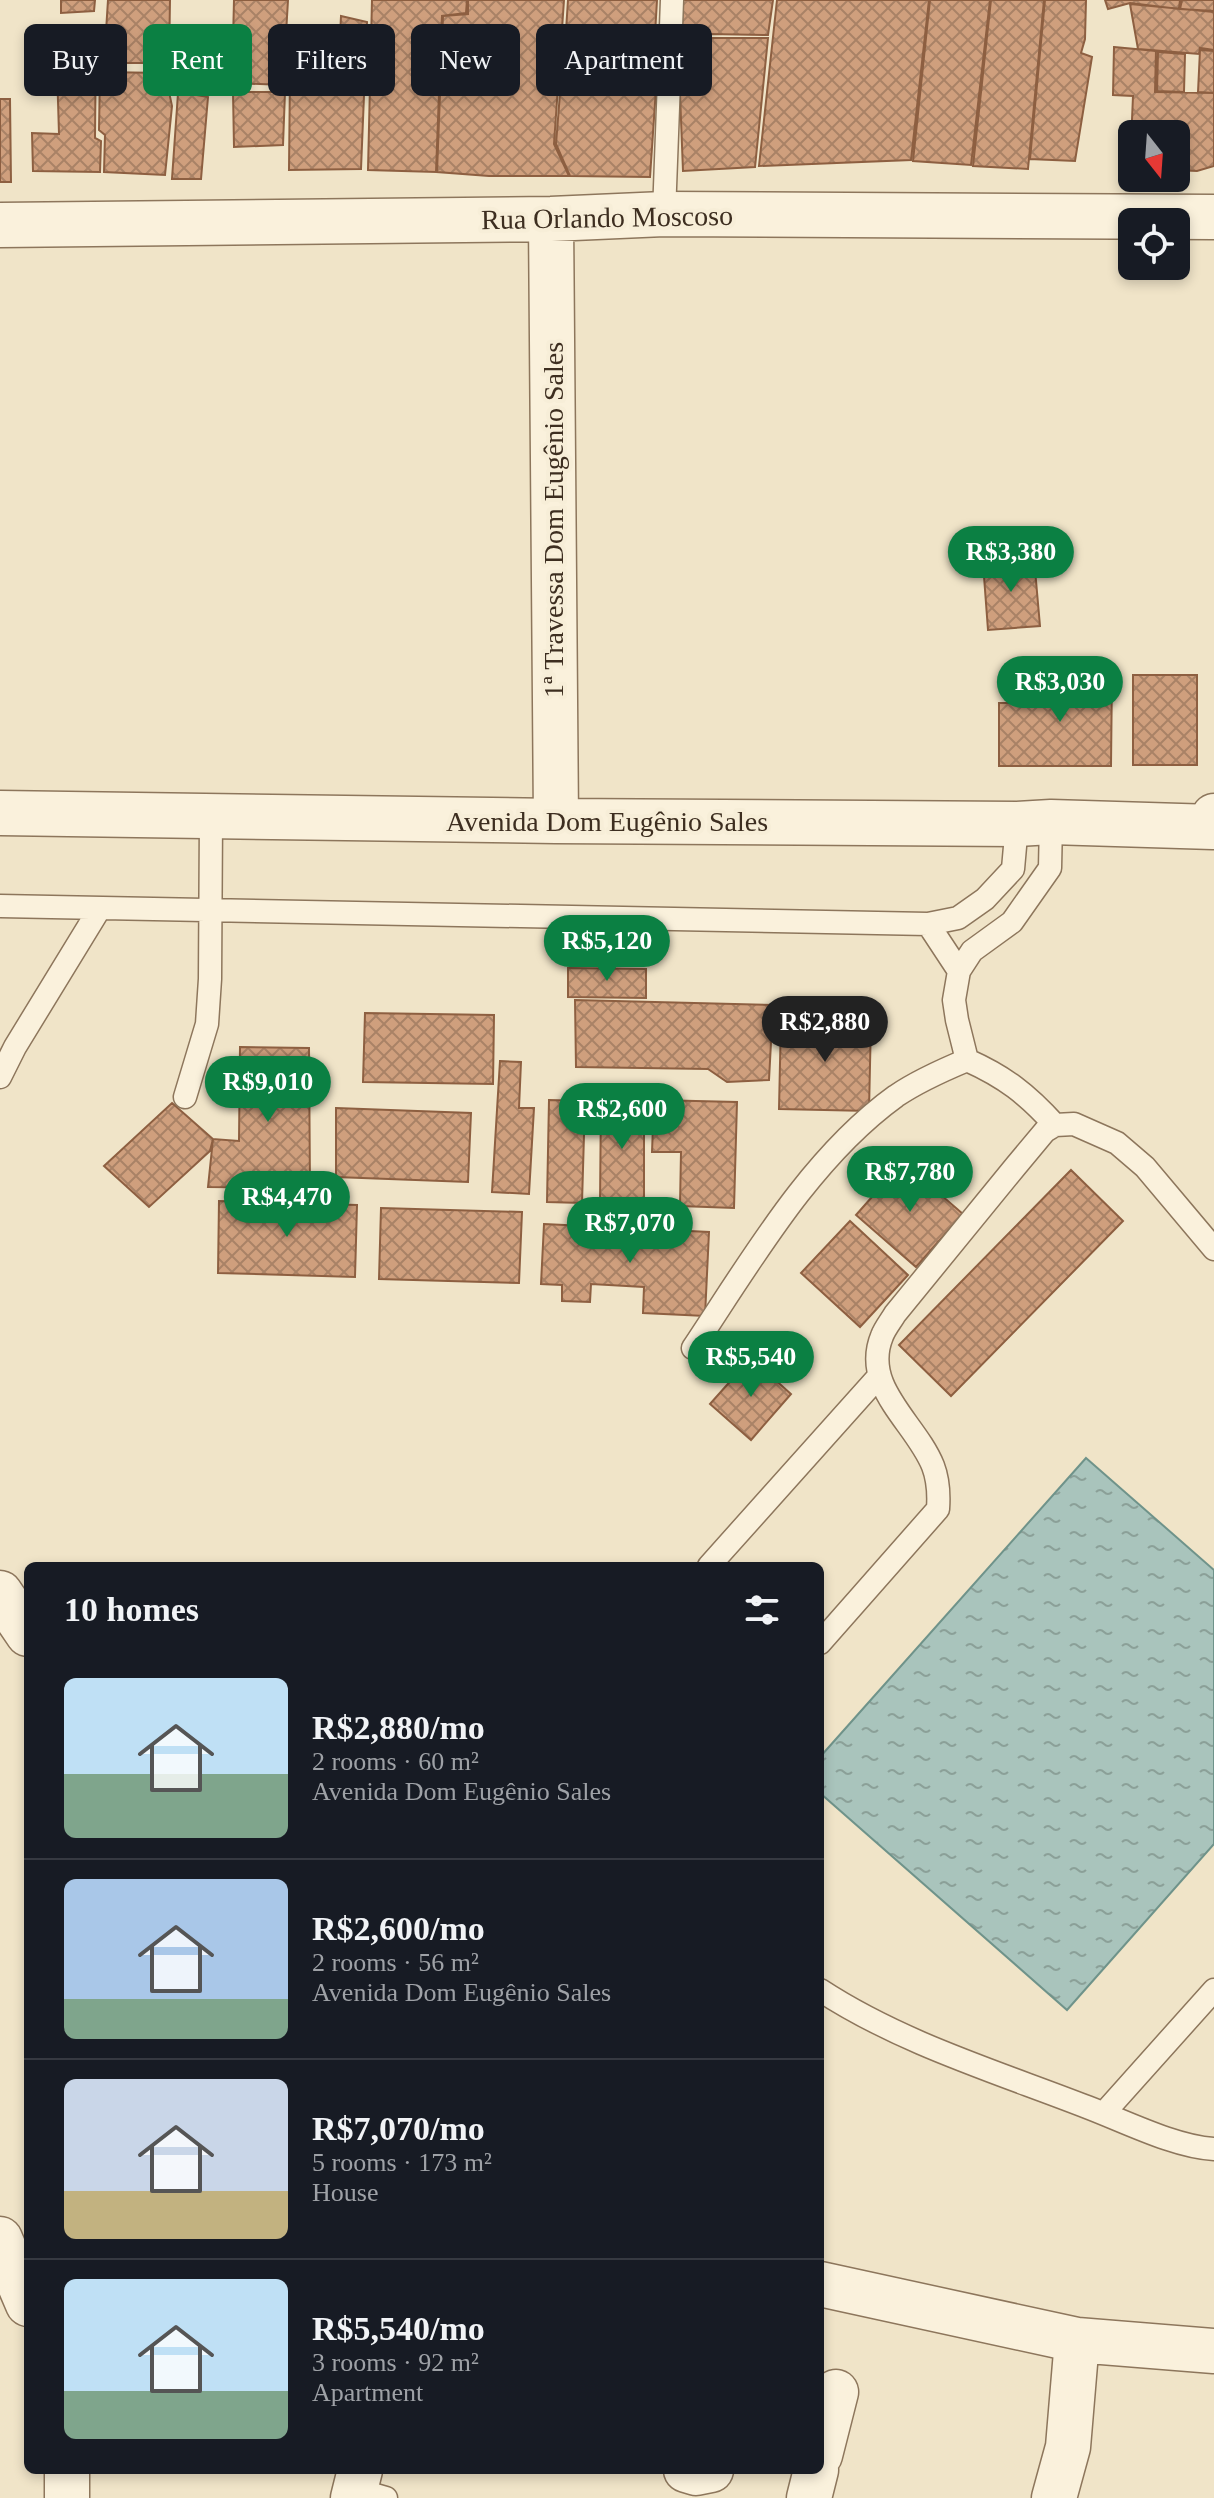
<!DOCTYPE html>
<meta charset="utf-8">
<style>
body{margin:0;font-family:Georgia,serif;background:#242831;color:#f1f3f6;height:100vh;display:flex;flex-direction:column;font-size:30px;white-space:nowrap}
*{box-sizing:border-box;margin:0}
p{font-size:26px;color:#9ea1a6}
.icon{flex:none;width:44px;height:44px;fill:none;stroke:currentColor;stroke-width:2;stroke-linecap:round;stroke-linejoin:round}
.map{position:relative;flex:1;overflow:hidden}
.panel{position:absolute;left:24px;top:1562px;width:800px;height:912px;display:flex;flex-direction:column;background:#171b24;border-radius:12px;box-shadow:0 4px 12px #0003}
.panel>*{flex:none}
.top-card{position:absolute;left:24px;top:24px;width:800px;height:72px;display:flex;gap:16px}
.needle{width:52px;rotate:163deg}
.buttons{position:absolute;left:1118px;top:120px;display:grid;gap:16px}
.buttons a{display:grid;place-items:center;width:72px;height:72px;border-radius:12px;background:#171b24;box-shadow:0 4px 12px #0003;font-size:40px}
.price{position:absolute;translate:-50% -68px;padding:0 18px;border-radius:28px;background:#0b8043;color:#fff;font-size:26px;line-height:52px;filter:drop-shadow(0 2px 4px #0008)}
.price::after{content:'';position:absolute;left:50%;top:48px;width:24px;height:18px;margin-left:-12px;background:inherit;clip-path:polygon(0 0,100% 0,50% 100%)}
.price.current{background:#222;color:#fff}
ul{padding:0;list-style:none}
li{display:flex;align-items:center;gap:24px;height:200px;padding:0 40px}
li+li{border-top:2px solid #363941}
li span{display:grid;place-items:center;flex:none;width:224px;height:160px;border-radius:12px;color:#555}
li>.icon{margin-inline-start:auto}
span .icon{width:96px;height:96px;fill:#fffc;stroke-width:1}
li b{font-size:34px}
h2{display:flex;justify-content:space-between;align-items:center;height:96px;padding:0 40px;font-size:34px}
.tag{padding:0 28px;border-radius:12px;background:#171b24;box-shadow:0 4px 12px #0003;font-size:28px;line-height:72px}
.tag.current{background:#0b8043;color:#fff}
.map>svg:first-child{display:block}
</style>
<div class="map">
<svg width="1214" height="2498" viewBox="0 0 1214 2498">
<defs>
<pattern id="water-ripples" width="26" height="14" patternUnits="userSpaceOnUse" patternTransform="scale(2)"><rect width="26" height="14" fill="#a9c4bc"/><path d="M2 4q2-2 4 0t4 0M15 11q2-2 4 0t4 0" fill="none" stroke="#8ba098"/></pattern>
<pattern id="building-cross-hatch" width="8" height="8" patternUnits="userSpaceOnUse" patternTransform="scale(2)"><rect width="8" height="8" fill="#cf9f7d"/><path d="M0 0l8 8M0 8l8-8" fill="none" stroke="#a98266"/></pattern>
</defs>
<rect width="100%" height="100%" fill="#f0e4c8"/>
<path fill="url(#water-ripples)" stroke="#6f938a" stroke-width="2" d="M1086,1458L1214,1570V1844L1067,2010L820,1793V1757Z"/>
<path fill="url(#building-cross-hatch)" stroke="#8d5f41" stroke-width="2" d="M61,0H95L94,11L61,13Z
M108,0H170L169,63H104Z
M234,0H288L283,85L232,83Z
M372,0H467L466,13L442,16L436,172L368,170Z
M468,0H564L554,144L569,176H489L437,172L443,16L468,14Z
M568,0H657L653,68L564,62Z
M677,0H773L768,35L709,34L705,39H677Z
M777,0H929L911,160L759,166Z
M930,0H990L971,165L913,161Z
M991,0H1044L1028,169L973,166Z
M1045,0H1086L1085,39L1081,53L1092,57L1075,161L1030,159Z
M1105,0H1180L1179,9L1130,3L1108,9Z
M1182,0H1214V11L1180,9Z
M1130,4L1214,12V50L1200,48L1199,54L1138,49Z
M341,16L367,22L361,169L289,170L290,73L324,74L328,37H340Z
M96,33L95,138L101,141L100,172L33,171L32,133L59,134L56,36Z
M712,38H768L755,167L683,171L678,43H707Z
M1114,47L1156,51L1155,92L1214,93V166L1197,171L1176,170V134H1132V167H1130L1133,96L1113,95Z
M1200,50L1214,51V93L1198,92Z
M1158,52L1185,54L1184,92L1157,91Z
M562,68L657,74L650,177L570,176L556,144Z
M100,72L165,73L172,106L165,175L104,172L105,135L99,130Z
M179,79L198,80L196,95L208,97L201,179H172Z
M233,92H285L283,145L234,147Z
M0,99H10L11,182H0Z
M1034,558L1040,626L988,630L983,563Z
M1042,673L1112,674L1111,766H999V703H1042Z
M1133,675H1197V765H1133Z
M568,968L646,969V998L568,997Z
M575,1000L773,1005L769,1080L727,1082L708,1069L576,1067Z
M365,1013L494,1015L493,1084L363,1082Z
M781,1018L871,1020L869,1111L779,1109Z
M240,1047L309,1048L310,1188L208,1187L213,1139L239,1141Z
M500,1061L521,1062L519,1108H534L529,1194L492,1192Z
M601,1096L644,1097V1204L600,1205Z
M549,1100L585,1101L582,1203L547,1202Z
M654,1100L737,1102L734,1208L680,1206L681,1152H652Z
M172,1103L213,1139L210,1151L149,1207L104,1166Z
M336,1108L471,1113L468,1182L336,1177Z
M903,1162L963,1214L916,1267L856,1215Z
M1071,1170L1123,1221L951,1396L899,1345Z
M219,1201L357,1205L355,1277L218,1273Z
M381,1208L522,1212L519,1283L379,1279Z
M850,1221L908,1275L860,1327L801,1273Z
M544,1224L709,1232L705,1316L643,1313L644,1287L591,1284L590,1302L562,1301V1285L541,1284Z
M751,1358L791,1394L751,1440L710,1404Z"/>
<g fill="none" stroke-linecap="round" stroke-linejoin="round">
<g stroke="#8d765c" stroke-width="25">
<path id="service" d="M664,214L672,0
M0,906L928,924L958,918L985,899L1013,869L1017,824
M928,924L959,971
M0,1077L15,1047L100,908
M185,1097L207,1024L210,979L211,817
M1055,1125L1074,1124L1117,1143L1145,1167L1214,1249
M693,1348C751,1261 810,1158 896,1096C918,1081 943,1070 967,1060
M709,1566L879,1376
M820,1643L938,1509C939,1495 938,1479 933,1466C916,1423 861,1387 882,1336C885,1328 891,1321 895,1314L1015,1167L1045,1131L1055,1125C1027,1094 1005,1077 967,1060L957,1020L954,1000L959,971L972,951L1012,922L1050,868L1051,822
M820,1990C901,2043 997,2072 1087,2107C1124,2121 1175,2147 1214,2149
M1104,2113L1214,1990
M355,2489L386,2498"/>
</g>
<g stroke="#8d765c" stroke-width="47">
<path id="minor" d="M551,219L556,821
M0,225L551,219L664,214L1214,217
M0,813L556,821L1017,824L1051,822L1213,827L1214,816
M0,1593L28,1634
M0,2239L28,2304
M820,2284L1077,2340L1214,2351
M820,2455L836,2392
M686,2470L696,2473L711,2470
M67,2498V2470
M353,2498L360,2470
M809,2498L816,2470
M1054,2498L1068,2447L1077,2340"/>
</g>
<use href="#service" stroke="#faf1dc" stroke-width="22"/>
<use href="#minor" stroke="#faf1dc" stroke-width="44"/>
</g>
<g text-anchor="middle" stroke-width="8" stroke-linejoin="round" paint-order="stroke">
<g font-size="28" fill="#3d2e20" stroke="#f7eed8">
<text transform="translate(607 217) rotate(-1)" y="10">Rua Orlando Moscoso</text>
<text transform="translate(553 520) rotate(-90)" y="10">1ª Travessa Dom Eugênio Sales</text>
<text x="607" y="831">Avenida Dom Eugênio Sales</text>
</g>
</g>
</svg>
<div class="buttons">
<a><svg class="needle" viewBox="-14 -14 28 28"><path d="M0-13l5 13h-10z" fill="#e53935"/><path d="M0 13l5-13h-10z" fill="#9ea1a6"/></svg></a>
<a><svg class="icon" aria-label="locate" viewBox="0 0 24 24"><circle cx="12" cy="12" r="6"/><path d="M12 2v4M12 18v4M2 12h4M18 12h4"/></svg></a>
</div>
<b class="price" style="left:1011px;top:594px">R$3,380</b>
<b class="price" style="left:1060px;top:724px">R$3,030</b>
<b class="price" style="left:607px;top:983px">R$5,120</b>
<b class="price current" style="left:825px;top:1064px">R$2,880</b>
<b class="price" style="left:268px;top:1124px">R$9,010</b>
<b class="price" style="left:622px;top:1151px">R$2,600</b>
<b class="price" style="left:910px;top:1214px">R$7,780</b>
<b class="price" style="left:287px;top:1239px">R$4,470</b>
<b class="price" style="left:630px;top:1265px">R$7,070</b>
<b class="price" style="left:751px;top:1399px">R$5,540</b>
<div class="top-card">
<a class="tag">Buy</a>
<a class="tag current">Rent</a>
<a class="tag">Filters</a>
<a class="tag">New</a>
<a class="tag">Apartment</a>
</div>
<section class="panel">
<h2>10 homes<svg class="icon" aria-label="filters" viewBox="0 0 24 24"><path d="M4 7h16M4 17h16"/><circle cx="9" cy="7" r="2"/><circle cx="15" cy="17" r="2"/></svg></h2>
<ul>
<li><span style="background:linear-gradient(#bfe0f5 60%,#7fa58c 0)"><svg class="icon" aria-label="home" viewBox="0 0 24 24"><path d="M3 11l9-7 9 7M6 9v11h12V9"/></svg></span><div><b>R$2,880/mo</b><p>2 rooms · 60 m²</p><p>Avenida Dom Eugênio Sales</p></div></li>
<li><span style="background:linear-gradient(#a9c7e8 75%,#7fa58c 0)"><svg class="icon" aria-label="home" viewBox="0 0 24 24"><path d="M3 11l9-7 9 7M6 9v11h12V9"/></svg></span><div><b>R$2,600/mo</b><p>2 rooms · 56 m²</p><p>Avenida Dom Eugênio Sales</p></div></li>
<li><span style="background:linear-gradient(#c9d6e8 70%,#c2b280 0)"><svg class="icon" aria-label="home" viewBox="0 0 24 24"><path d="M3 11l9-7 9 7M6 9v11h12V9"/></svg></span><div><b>R$7,070/mo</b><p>5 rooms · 173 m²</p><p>House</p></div></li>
<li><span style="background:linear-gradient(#bfe0f5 70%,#7fa58c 0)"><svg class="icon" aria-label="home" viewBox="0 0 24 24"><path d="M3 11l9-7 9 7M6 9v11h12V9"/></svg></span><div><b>R$5,540/mo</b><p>3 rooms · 92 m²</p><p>Apartment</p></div></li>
</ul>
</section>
</div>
